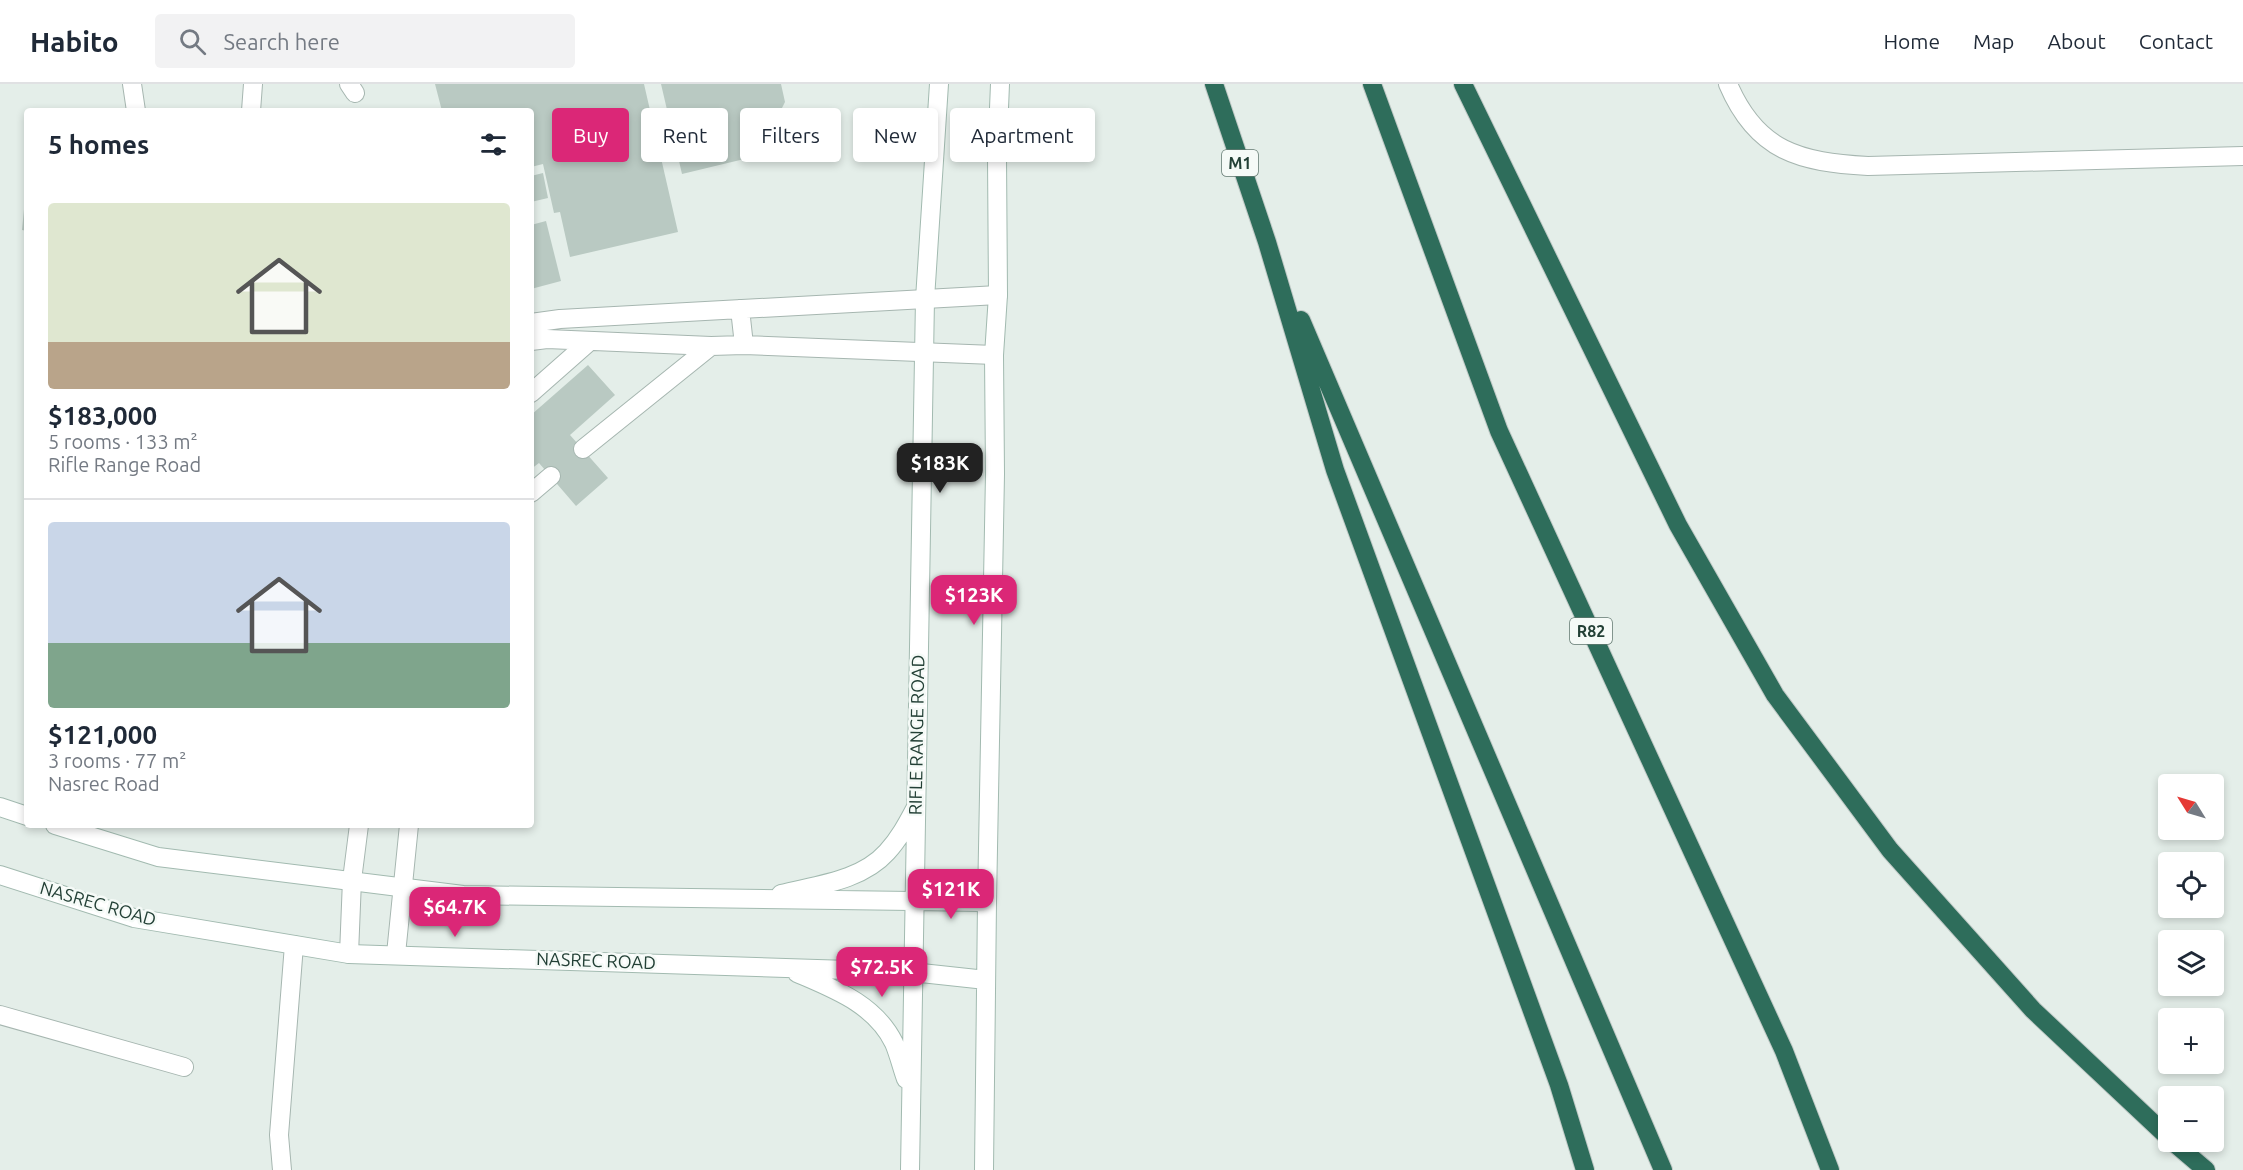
<!DOCTYPE html>
<meta charset="utf-8">
<style>
body{margin:0;font-family:Ubuntu,sans-serif;background:#f2f2f3;color:#1f2937;height:100vh;display:flex;flex-direction:column;font-size:22px;white-space:nowrap}
*{box-sizing:border-box;margin:0}
p{font-size:20px;color:#747a83}
.icon{flex:none;width:33px;height:33px;fill:none;stroke:currentColor;stroke-width:2;stroke-linecap:round;stroke-linejoin:round}
.map{position:relative;flex:1;overflow:hidden}
.panel{position:absolute;left:24px;top:24px;width:510px;height:720px;display:flex;flex-direction:column;background:#fff;border-radius:6px;box-shadow:0 3px 9px #0003}
.panel>*{flex:none}
.banner{position:absolute;left:552px;top:24px;width:570px;height:54px;display:flex;gap:12px}
.needle{width:39px;rotate:307deg}
.controls{position:absolute;left:2158px;top:690px;display:grid;gap:12px}
.controls a{display:grid;place-items:center;width:66px;height:66px;border-radius:6px;background:#fff;box-shadow:0 3px 9px #0003;font-size:30px}
.price{position:absolute;translate:-50% -51px;padding:0 14px;border-radius:12px;background:#db2777;color:#fff;font-size:20px;line-height:39px;filter:drop-shadow(0 2px 3px #0008)}
.price::after{content:'';position:absolute;left:50%;top:36px;width:18px;height:14px;margin-left:-9px;background:inherit;clip-path:polygon(0 0,100% 0,50% 100%)}
.price.selected{background:#222;color:#fff}
ul{padding:0;list-style:none}
li{display:grid;align-content:center;gap:12px;height:318px;padding:0 24px}
li+li{border-top:2px solid #e0e1e3}
li span{display:grid;place-items:center;height:186px;border-radius:6px;color:#555}
li>.icon{margin-inline-start:auto}
span .icon{width:108px;height:108px;fill:#fffc;stroke-width:1}
li b{font-size:26px}
h2{display:flex;justify-content:space-between;align-items:center;height:72px;padding:0 24px;font-size:26px}
.pill{padding:0 21px;border-radius:6px;background:#fff;box-shadow:0 3px 9px #0003;font-size:21px;line-height:54px}
.pill.selected{background:#db2777;color:#fff}
header{display:flex;align-items:center;gap:36px;box-sizing:border-box;height:84px;padding:0 30px;background:#fff;border-bottom:2px solid #e0e1e3}
header strong{font-size:28px}
nav{display:flex;gap:33px;margin-inline-start:auto;font-size:21px}
.search{width:420px;height:54px;background:#f2f2f3;display:flex;align-items:center;gap:15px;box-sizing:border-box;padding:0 21px;border-radius:6px;color:#747a83;font-size:22px}
.map>svg:first-child{display:block}
</style>
<header>
<strong>Habito</strong>
<div class="search"><svg class="icon" aria-label="search" viewBox="0 0 24 24"><circle cx="10" cy="10" r="6"/><path d="M15 15l6 6"/></svg>Search here</div>
<nav><a>Home</a><a>Map</a><a>About</a><a>Contact</a></nav>
</header>
<div class="map">
<svg width="2243" height="1086" viewBox="0 0 2243 1086">
<rect width="100%" height="100%" fill="#e4eee9"/>
<path fill="#b9c9c2" d="M435,0H644L678,148L570,173L560,128L554,129L543,80L531,83V27H442Z
M661,0H781L785,18L775,38L782,66L682,90Z
M543,89L548,114L531,118V92Z
M25,115H27V147L22,146Z
M546,137L561,197L531,205V141Z
M588,281L615,311L570,351L608,394L576,422L539,379L531,385V331Z"/>
<g fill="none" stroke-linecap="round" stroke-linejoin="round">
<g stroke="#a6b6b0" stroke-width="20">
<path id="service" d="M132,0L136,27
M349,0L355,9
M1728,0C1757,68 1800,78 1868,82L2243,72
M251,27L253,0
M740,225L744,261
M531,239L560,235L998,211
M531,257L547,255L711,262L744,261L994,271
M531,309L590,257
M583,365L711,262
M531,409L551,392
M349,870L352,796L359,741
M396,870L409,741
M0,931L184,983
M282,1086L279,1051L294,861"/>
</g>
<g stroke="#a2bab0" stroke-width="20">
<path id="secondary" d="M0,723L27,732
M55,741L158,773L463,811L987,818
M0,791L134,834L349,870L912,888L986,896
M781,810C817,801 861,797 887,768C899,755 907,740 915,725
M797,889C834,905 875,920 894,959C899,971 902,984 906,995
M910,1086L925,215L939,0
M984,1086L987,818L995,390L994,271L998,211L997,73L1000,0"/>
</g>
<g stroke="#c1cac7" stroke-width="20">
<path id="motorway" d="M1214,0L1267,158L1335,386L1559,1001L1585,1086
M1372,0L1499,347L1784,967L1830,1086
M1463,0L1678,441L1775,611L1890,766L2033,926L2169,1054
M1301,236L1663,1086
M2173,1058L2206,1086"/>
</g>
<use href="#service" stroke="#fff" stroke-width="18"/>
<use href="#secondary" stroke="#fff" stroke-width="18"/>
<use href="#motorway" stroke="#2e6d5b" stroke-width="18"/>
</g>
<g text-anchor="middle" stroke-width="5" stroke-linejoin="round" paint-order="stroke">
<g fill="#f5faf7" stroke="#627870" stroke-width="1.5">
<rect x="1222" y="66" width="36" height="26" rx="4.5"/>
<rect x="1570" y="534" width="42" height="26" rx="4.5"/>
</g>
<g font-size="16" font-weight="bold" fill="#234036">
<text x="1240" y="85">M1</text>
<text x="1591" y="553">R82</text>
</g>
<g font-size="18" fill="#234036" stroke="#f5faf7">
<text transform="translate(917 651) rotate(-89)" y="6">RIFLE RANGE ROAD</text>
<text transform="translate(98 820) rotate(16)" y="6">NASREC ROAD</text>
<text transform="translate(596 877) rotate(2)" y="6">NASREC ROAD</text>
</g>
</g>
</svg>
<div class="controls">
<a><svg class="needle" viewBox="-14 -14 28 28"><path d="M0-13l5 13h-10z" fill="#e53935"/><path d="M0 13l5-13h-10z" fill="#747a83"/></svg></a>
<a><svg class="icon" aria-label="locate" viewBox="0 0 24 24"><circle cx="12" cy="12" r="6"/><path d="M12 2v4M12 18v4M2 12h4M18 12h4"/></svg></a>
<a><svg class="icon" aria-label="layers" viewBox="0 0 24 24"><path d="M12 4l9 5-9 5-9-5zM3 14l9 5 9-5"/></svg></a>
<a>+</a>
<a>−</a>
</div>
<b class="price selected" style="left:940px;top:410px">$183K</b>
<b class="price" style="left:974px;top:542px">$123K</b>
<b class="price" style="left:951px;top:836px">$121K</b>
<b class="price" style="left:455px;top:854px">$64.7K</b>
<b class="price" style="left:882px;top:914px">$72.5K</b>
<div class="banner">
<a class="pill selected">Buy</a>
<a class="pill">Rent</a>
<a class="pill">Filters</a>
<a class="pill">New</a>
<a class="pill">Apartment</a>
</div>
<section class="panel">
<h2>5 homes<svg class="icon" aria-label="filters" viewBox="0 0 24 24"><path d="M4 7h16M4 17h16"/><circle cx="9" cy="7" r="2"/><circle cx="15" cy="17" r="2"/></svg></h2>
<ul>
<li><span style="background:linear-gradient(#dfe7d0 75%,#b9a48a 0)"><svg class="icon" aria-label="home" viewBox="0 0 24 24"><path d="M3 11l9-7 9 7M6 9v11h12V9"/></svg></span><div><b>$183,000</b><p>5 rooms · 133 m²</p><p>Rifle Range Road</p></div></li>
<li><span style="background:linear-gradient(#c9d6e8 65%,#7fa58c 0)"><svg class="icon" aria-label="home" viewBox="0 0 24 24"><path d="M3 11l9-7 9 7M6 9v11h12V9"/></svg></span><div><b>$121,000</b><p>3 rooms · 77 m²</p><p>Nasrec Road</p></div></li>
</ul>
</section>
</div>
